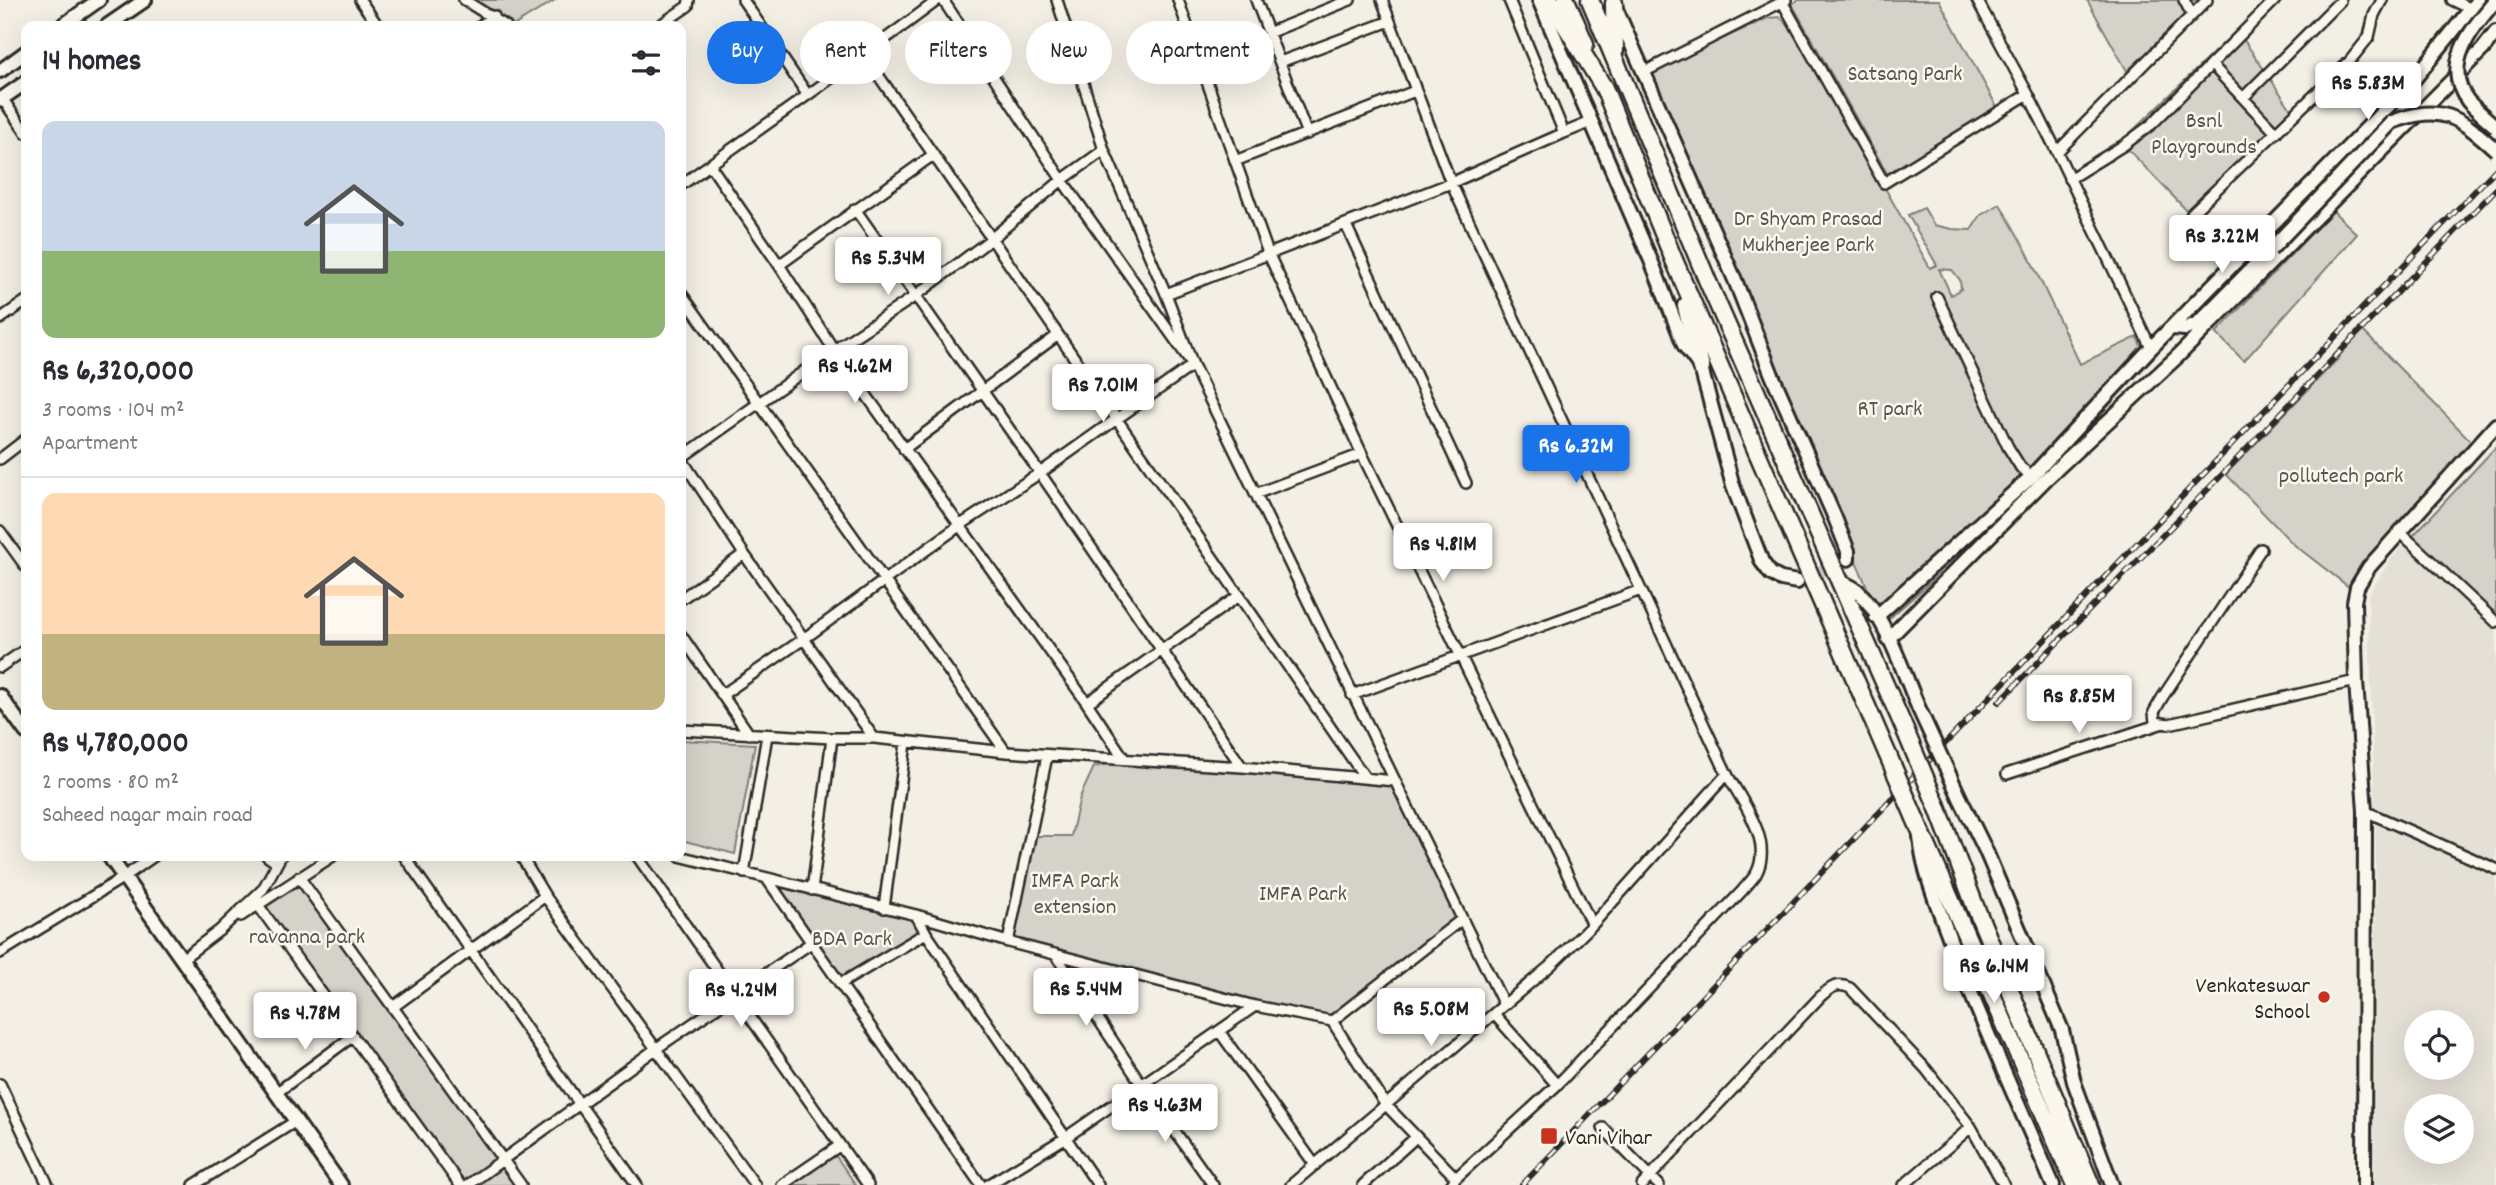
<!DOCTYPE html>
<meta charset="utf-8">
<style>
body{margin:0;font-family:Dekko,sans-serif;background:#f7f7f7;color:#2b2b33;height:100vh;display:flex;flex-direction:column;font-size:26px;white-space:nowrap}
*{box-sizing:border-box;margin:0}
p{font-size:23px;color:#7c7c81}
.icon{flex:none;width:38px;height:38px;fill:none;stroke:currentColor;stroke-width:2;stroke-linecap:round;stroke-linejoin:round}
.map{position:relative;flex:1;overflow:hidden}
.details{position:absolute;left:21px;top:21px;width:665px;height:840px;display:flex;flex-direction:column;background:#fff;border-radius:14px;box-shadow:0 7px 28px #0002}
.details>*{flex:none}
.hud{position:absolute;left:707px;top:21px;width:665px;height:63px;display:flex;gap:14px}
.controls{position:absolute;left:2404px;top:1010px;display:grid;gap:14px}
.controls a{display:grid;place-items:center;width:70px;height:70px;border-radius:50%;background:#fff;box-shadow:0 7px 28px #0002;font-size:35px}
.price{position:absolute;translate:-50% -60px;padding:0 16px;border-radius:7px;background:#fff;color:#222;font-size:23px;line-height:46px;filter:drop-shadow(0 2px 4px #0008)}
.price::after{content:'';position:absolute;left:50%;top:42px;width:21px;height:16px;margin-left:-10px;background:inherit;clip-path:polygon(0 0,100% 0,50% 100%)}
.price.active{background:#1a73e8;color:#fff}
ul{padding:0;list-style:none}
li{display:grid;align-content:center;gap:14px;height:371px;padding:0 21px}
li+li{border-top:2px solid #e1e1e2}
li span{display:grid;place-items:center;height:217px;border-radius:14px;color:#555}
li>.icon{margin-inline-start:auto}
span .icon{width:126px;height:126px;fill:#fffc;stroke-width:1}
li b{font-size:30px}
h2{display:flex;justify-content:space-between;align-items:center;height:84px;padding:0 21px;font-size:30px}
.chip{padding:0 24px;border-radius:32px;background:#fff;box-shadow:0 7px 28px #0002;font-size:24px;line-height:63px}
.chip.active{background:#1a73e8;color:#fff}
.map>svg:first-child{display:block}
</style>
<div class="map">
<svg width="2496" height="1185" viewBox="0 0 2496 1185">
<rect width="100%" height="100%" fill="#f3efe4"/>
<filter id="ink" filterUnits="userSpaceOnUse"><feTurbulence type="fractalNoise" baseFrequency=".0143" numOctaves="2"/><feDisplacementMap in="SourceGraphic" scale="14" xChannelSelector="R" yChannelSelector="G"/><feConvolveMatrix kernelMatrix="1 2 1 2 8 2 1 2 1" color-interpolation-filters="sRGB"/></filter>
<g filter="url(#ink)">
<path fill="#e4e0d6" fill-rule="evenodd" d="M2496,443V1185H2374L2376,846L2368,595L2392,558ZM2417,1022H2462V1068H2417ZM2417,1106H2462V1152H2417Z"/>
<path fill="#d5d2c9" stroke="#807e7a" stroke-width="2" fill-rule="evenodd" d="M469,0H555L513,26Z
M1798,0H1939L1997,107L1888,175L1792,4Z
M2087,0H2197L2200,5L2127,71Z
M1780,17L1801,39L1930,268L1937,265L1908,215L1924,208L1934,225L1952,229L1971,230L1981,215L2000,204L2027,252L2080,364L2137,337L2142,348L2069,434L2032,482L1945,569L1883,624L1646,73L1768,18ZM1939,269L1952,270L1960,280L1961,289L1951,295Z
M2237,30L2295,115L2191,215L2121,142Z
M2333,211L2357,234L2244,361L2216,333Z
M2362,330L2476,446L2354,591L2292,543L2226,474L2340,357L2338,354Z
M2496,447V620L2409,540Z
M681,740L755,744L735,854L681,840Z
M1125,760L1395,781L1462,919L1332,1021L1008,942L1030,836H1071L1080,797L1094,767Z
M299,877L521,1185H458L254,907Z
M767,879L916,915L926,933L840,984Z
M833,1152L856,1185H784Z"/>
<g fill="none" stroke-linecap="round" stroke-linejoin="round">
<path stroke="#cbc8bf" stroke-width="12" stroke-dasharray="12 6" stroke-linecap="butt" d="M1797,582L1848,559"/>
<g stroke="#2b2b2b" stroke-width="14">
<path id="street" d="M360,0L378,26
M464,0L506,26
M743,0L807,94
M1057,0L1104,150L1166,294L1193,365L1504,1005
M1178,0L1268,253L1362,454L1592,925
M1256,0L1307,134
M1382,0L1451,183L1727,774C1742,802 1774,841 1756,874C1752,880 1746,886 1742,891L1557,1085L1495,1015
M1977,0L2028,94L2057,152
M2184,0L2192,15
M2452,0L2471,9
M1783,3L1884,183L2028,94
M480,26L494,16
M659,26L688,6L689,0
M1268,33L1350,0
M865,56L1364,776
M1280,62L1390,21
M2211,64L2276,133
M1644,72L1786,0
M2,98L26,133
M2243,98L2340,1
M1564,133L1591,122
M1235,161L1415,91
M710,165L779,265L834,350L1087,703L1125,760
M2069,179L2124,145L2152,124L2275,0
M681,185C767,124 853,64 938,0
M855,209L1040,473L1242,767
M1346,225L1466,483
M2192,249C2183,236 2185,226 2193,212L2349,62L2369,37L2374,15L2382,0
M779,265L933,155
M681,293L1006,752
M1166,294L1451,183L1564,133L1509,0
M1937,297L2008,447L2021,468L2032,476
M0,319L26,301
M2151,348L2057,152L2207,0
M904,449L1058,335
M681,458L834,350L914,297L991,239L1062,180L1104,150
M681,458L744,554L874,738
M0,459L26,439
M1255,494L1362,454
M0,531L26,567
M2400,532L2496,622
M2261,549L2162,698L2154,712L2155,722L2169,724L2356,681
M681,599L744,554
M681,635L749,734
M0,667L26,649
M722,695L805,638L959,526L1040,473L1193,365L1062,180L943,0
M1352,695L1641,590
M1087,703L1240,595
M681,730L832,738H874L1006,752L1242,767L1395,781
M2007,774L2160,724
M2365,811L2496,869
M267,856L277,863
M404,856L637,1185
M521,856L545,896L755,1185
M637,856L868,1185
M679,856L916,915L1008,942L1255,1006L1332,1021L1385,1104L1456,1178L1451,1185
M744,873L767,735
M299,877L521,1185
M767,879L981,1185
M812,890L832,738
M258,905L460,1185
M884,908L906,743
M916,915L926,933L1098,1185
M241,916L333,856
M1008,942L1047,756
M0,953L124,877L154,856
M1055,954L1142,1085L1213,1185
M182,959L220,930L263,889L281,856
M840,984L926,933
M393,1007L545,896
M1332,1021L1462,919
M1219,1031L1315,1165
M0,1084L48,1185
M276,1093L353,1036
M1603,1128L1659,1185
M1456,1178L1557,1085
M194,1185L296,1121
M468,1185L657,1048L811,943
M782,1185L839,1146
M988,1185L1065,1138L1255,1006
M1291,1185L1550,966L1592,925L1727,774
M1363,1185L1416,1137
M1642,1185L1821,996C1830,988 1837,982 1850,988L1926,1069L1971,1127L2004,1185
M1904,1185L1971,1127"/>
</g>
<g stroke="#2b2b2b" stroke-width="18">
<path id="secondary" d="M1539,0L1652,263L1684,345L1701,368L1733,486L1762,562L1771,574L1781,579L1797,582
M1616,9L1735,280L1772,375L1835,518L1848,551V559
M62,26L99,0
M107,26L145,0
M0,71L26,52
M0,100L26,82
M2172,328L2185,329L2198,323L2270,250
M1839,580C1845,584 1853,587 1858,591C1887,619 1903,672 1919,709
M1876,617L2032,476L2151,348L2411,83L2478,0
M1888,639L2046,479L2178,356L2483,49L2496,32
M0,696L26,732
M1960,798L1985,849L2062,1030L2074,1082L2112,1185
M1920,837C1923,870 1936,902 1948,934C1979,1019 2018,1102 2053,1185
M109,856L341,1185
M2364,1185L2365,811L2356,681L2354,602L2357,587L2369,567L2496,425"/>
</g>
<g stroke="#2b2b2b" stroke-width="21">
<path id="highway" d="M1550,0L1604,88L1674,260L1887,753
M1566,0L1585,44
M1590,0L1708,282L1902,723
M1614,3L1615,50
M1686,306L1701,368
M1937,806L1975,906L2091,1185
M1915,818L2075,1185"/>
</g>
<use href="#street" stroke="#fbf7ec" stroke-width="9"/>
<use href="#secondary" stroke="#fbf7ec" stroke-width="12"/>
<use href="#highway" stroke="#fbf7ec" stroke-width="16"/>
<g stroke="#2b2b2b" stroke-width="6">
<path id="rail" d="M1999,702L2216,481L2496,189
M1522,1185L2496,169"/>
</g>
<use href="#rail" stroke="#fbf7ec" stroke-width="3.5" stroke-dasharray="10" stroke-linecap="butt"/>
<g stroke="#2b2b2b" stroke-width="18" stroke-linecap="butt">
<path id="secondary-bridge" d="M2496,0C2473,28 2440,64 2468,101C2476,110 2487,119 2496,127
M2270,250L2392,122C2442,103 2459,117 2496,150
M1919,709L1960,798"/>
</g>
<g stroke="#2b2b2b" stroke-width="21" stroke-linecap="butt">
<path id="highway-bridge" d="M1902,723L1937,806
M1887,753L1915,818"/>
</g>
<use href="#secondary-bridge" stroke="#fbf7ec" stroke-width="12"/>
<use href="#highway-bridge" stroke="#fbf7ec" stroke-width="16"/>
</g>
</g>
<g fill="#c8321e" stroke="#fbf7ec" stroke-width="2.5">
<circle cx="2324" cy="997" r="7"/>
<rect x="1540" y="1127" width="18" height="18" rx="3.5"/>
</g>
<g text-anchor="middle" stroke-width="5" stroke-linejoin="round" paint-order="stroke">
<g font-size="23" fill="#565552" stroke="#fbf7ec">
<text x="1905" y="80">Satsang Park</text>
<text x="2204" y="127">Bsnl<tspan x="2204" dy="26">Playgrounds</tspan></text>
<text x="1808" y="225">Dr Shyam Prasad<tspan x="1808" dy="26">Mukherjee Park</tspan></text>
<text x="1890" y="415">RT park</text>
<text x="2341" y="482">pollutech park</text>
<text x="1075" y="887">IMFA Park<tspan x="1075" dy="26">extension</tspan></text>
<text x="1303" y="900">IMFA Park</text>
<text x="307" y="943">ravanna park</text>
<text x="852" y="945">BDA Park</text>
</g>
<g font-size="23" fill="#2b2b2b" stroke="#fbf7ec" text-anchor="end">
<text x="2310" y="992">Venkateswar<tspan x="2310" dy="26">School</tspan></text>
<text x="1565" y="1144" text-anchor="start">Vani Vihar</text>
</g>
</g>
</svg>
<div class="controls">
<a><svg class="icon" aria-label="locate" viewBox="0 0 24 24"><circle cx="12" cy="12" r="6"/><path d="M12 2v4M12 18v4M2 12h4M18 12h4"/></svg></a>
<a><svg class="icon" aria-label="layers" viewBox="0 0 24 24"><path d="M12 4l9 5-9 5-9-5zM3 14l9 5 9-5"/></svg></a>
</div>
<b class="price" style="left:2368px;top:122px">Rs 5.83M</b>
<b class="price" style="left:2222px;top:275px">Rs 3.22M</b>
<b class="price" style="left:888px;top:297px">Rs 5.34M</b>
<b class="price" style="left:855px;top:405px">Rs 4.62M</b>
<b class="price" style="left:1103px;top:424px">Rs 7.01M</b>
<b class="price active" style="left:1576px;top:485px">Rs 6.32M</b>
<b class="price" style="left:1443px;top:583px">Rs 4.81M</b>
<b class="price" style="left:2079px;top:735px">Rs 8.85M</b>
<b class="price" style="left:1994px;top:1005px">Rs 6.14M</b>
<b class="price" style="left:1086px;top:1028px">Rs 5.44M</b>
<b class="price" style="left:741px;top:1029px">Rs 4.24M</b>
<b class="price" style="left:1431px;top:1048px">Rs 5.08M</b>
<b class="price" style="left:305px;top:1052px">Rs 4.78M</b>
<b class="price" style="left:1165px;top:1144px">Rs 4.63M</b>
<div class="hud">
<a class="chip active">Buy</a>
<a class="chip">Rent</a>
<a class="chip">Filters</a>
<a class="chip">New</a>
<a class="chip">Apartment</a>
</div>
<section class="details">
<h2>14 homes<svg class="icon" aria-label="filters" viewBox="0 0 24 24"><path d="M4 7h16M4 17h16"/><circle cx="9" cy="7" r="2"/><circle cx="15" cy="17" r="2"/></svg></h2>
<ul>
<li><span style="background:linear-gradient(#c9d6e8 60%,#8fb573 0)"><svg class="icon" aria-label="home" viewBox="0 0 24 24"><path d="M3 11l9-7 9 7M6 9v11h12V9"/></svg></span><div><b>Rs 6,320,000</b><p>3 rooms · 104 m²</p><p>Apartment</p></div></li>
<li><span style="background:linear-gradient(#ffd9b3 65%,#c2b280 0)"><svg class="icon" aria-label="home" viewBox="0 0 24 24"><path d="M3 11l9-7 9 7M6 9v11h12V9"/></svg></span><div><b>Rs 4,780,000</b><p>2 rooms · 80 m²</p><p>Saheed nagar main road</p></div></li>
</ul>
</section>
</div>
